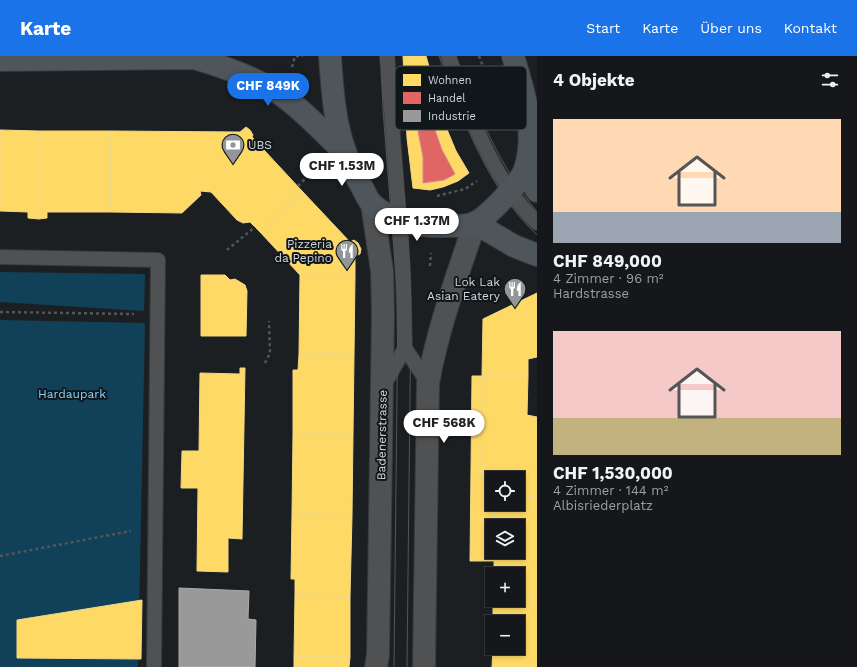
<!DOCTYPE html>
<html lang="de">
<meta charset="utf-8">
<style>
body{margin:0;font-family:"Work Sans",sans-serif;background:#222427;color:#f1f3f6;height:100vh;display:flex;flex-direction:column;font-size:15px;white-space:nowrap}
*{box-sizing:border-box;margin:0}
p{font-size:13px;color:#9d9fa2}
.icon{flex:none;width:22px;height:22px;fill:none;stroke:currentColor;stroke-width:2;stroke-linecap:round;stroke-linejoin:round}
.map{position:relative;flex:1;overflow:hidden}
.details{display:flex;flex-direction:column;background:#15171a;width:320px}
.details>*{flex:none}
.buttons{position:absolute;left:485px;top:415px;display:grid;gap:8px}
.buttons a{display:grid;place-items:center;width:40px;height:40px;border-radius:0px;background:#15171a;box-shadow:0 2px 6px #0003,0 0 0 1px #343639;font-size:20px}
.price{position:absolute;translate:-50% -34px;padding:0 9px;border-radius:14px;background:#fff;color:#222;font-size:13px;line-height:26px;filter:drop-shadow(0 1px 2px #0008)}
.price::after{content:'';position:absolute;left:50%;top:24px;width:12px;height:9px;margin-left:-6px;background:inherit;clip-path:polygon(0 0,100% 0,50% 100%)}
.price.active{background:#1a73e8;color:#fff}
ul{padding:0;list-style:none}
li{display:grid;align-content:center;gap:8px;height:212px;padding:0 16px}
li span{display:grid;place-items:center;height:124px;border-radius:0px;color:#555}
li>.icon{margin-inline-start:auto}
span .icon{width:72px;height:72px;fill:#fffc;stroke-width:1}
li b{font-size:17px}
h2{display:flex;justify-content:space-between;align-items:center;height:48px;padding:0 16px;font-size:17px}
header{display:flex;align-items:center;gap:24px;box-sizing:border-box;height:56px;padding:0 20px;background:#1a73e8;color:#fff}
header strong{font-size:19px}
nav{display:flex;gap:22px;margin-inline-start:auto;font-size:14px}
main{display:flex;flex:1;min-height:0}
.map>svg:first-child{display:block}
</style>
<header>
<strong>Karte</strong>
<nav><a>Start</a><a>Karte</a><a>Über uns</a><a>Kontakt</a></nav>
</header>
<main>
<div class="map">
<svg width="537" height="611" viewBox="0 0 537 611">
<rect width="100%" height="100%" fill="#1c1f22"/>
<path fill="#104158" d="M0,216L145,218L144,255L0,246Z
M0,264L145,267L138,611H0Z"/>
<path fill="#ffd966" stroke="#f1d888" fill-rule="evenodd" d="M403,0H426L446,71L456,95L469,117L458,125L443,131L430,134L413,132L407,82ZM434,71L442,94L455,118L444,124L423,127V101L418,75Z
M246,71L250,74L253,79L252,81L302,135L260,176L250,166L243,167L237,164L211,136L200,135L201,139L182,157L110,156L111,75L240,76Z
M0,74L39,75V163L28,162V156L0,155Z
M39,75H111L110,156H47V162L39,163Z
M302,135L350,186L354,184L358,187L361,193L360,198L355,200V220L300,219L260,176Z
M201,219H225L230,224L235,223L245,229L247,235L246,280H201Z
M300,219L355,220L354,299L299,298Z
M537,237V301L528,303V320H482L483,263Z
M299,298L354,299L353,379L293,378V314H298Z
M240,312H245L242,483L228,482V516L197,515L198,432H181L182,395H199L200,317L240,318Z
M472,320H482L481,423H492V448H495L494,470H492V496H494V505H470Z
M482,320H528L527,359L537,361V441L518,440V422L481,423Z
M293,378L353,379L352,460L292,458Z
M518,440L537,441V541H518V518H494V496H518V470H494L495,448H518Z
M292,458L352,460L350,541L295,538V523H291Z
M295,538L350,541V601H294Z
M518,541H537V611H492L493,592H518V566H493V544H518Z
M142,544L141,603L17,602V564Z
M294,601H350L349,611H294Z"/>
<path fill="#e06666" stroke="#dc8888" d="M434,71L442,94L455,118L444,124L423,127V101L418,75Z"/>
<path fill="#999" stroke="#aaabac" d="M179,532L249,535L248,563L256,564L255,611H179Z"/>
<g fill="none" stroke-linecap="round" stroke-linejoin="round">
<g stroke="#373a3c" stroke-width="16">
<path id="service" d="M448,0C468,55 494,126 537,167
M0,201L158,204L154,611
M405,292L428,327
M384,329L405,292L403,214L387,0"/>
</g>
<g stroke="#373a3c" stroke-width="24">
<path id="tertiary" d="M372,148L382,215L383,256L378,599L376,611
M424,611L428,327C438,272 457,220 475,167"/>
</g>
<g stroke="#373a3c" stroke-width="24">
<path id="secondary" d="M330,0C333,48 336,89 362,131C365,137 368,145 373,149C395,168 422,171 450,170C457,170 467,170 474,167C486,163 521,126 525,113C537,76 524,36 513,0
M194,2C224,11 257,22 283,40C306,57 324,77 344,96
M0,4L194,2L200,0
M525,114L537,135
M475,167L514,190L537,199"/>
</g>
<path stroke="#535658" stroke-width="2.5" stroke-dasharray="3 3" stroke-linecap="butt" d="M296,0H303
M479,0L491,31
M292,11L295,0
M298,130L308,120
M437,140L465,133L477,125
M227,194L255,171
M430,210L431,197
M0,256L134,258
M265,307L270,297L269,265
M0,500L131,475"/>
<use href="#service" stroke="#4f5153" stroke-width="14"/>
<use href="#tertiary" stroke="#4f5153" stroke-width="22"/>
<use href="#secondary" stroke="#4f565b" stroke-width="22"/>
<path stroke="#535658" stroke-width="1" d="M381,0L383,54L398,246L394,611
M394,0L396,53L408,180L411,247L407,611
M439,0C463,63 487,132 537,179
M456,0C477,56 499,109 537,156"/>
</g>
<defs>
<g id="bank-pin" transform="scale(1.15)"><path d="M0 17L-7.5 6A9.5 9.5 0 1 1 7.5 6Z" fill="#929699" stroke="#10171b"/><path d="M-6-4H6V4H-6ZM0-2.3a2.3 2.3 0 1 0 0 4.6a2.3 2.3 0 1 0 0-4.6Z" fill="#fff"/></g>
<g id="restaurant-pin" transform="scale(1.15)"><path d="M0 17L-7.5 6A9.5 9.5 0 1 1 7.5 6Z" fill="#929699" stroke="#10171b"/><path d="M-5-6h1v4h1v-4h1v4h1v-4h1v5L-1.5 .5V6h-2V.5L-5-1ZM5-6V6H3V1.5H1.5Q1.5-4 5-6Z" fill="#fff"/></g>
</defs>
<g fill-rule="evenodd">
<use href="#bank-pin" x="233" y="89"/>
<use href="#restaurant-pin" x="347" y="195"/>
<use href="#restaurant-pin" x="515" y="233"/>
</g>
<g text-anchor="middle" stroke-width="4" stroke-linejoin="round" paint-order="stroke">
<g font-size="12" fill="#d1d6d9" stroke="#10171b" text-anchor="end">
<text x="248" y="93" text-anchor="start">UBS</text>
<text x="332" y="192">Pizzeria<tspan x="332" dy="14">da Pepino</tspan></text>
<text x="500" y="230">Lok Lak<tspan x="500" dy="14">Asian Eatery</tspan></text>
</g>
<g font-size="12" fill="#86d1fb" stroke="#10171b">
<text x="72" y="342">Hardaupark</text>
</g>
<g font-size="12" fill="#d1d6d9" stroke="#10171b">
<text transform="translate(382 379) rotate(-89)" y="4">Badenerstrasse</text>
</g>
</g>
<rect x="395" y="10" width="132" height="64" rx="6" fill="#10171b" stroke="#4a5054" stroke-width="1"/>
<rect x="403" y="18" width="18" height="12" fill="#ffd966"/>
<rect x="403" y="36" width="18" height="12" fill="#e06666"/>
<rect x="403" y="54" width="18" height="12" fill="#999"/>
<g font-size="11" fill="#d1d6d9">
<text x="428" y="28">Wohnen</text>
<text x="428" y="46">Handel</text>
<text x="428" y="64">Industrie</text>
</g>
</svg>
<div class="buttons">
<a><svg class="icon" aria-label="locate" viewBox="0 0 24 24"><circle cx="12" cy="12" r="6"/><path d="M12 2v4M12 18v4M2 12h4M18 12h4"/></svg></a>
<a><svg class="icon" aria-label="layers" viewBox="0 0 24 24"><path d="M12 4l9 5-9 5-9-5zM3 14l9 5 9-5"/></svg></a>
<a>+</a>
<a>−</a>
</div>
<b class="price active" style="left:268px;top:51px">CHF 849K</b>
<b class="price" style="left:342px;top:131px">CHF 1.53M</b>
<b class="price" style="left:417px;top:186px">CHF 1.37M</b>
<b class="price" style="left:444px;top:388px">CHF 568K</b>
</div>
<section class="details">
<h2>4 Objekte<svg class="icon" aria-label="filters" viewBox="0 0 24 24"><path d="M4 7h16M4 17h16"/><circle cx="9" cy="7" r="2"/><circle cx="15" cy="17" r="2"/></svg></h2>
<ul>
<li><span style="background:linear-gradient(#ffd9b3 75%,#9aa5b1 0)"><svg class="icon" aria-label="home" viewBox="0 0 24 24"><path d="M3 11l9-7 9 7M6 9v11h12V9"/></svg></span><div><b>CHF 849,000</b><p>4 Zimmer · 96 m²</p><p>Hardstrasse</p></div></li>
<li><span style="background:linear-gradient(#f6c9c9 70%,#c2b280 0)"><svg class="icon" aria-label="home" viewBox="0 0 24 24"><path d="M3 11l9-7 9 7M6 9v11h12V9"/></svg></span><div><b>CHF 1,530,000</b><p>4 Zimmer · 144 m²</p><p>Albisriederplatz</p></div></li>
</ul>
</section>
</main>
